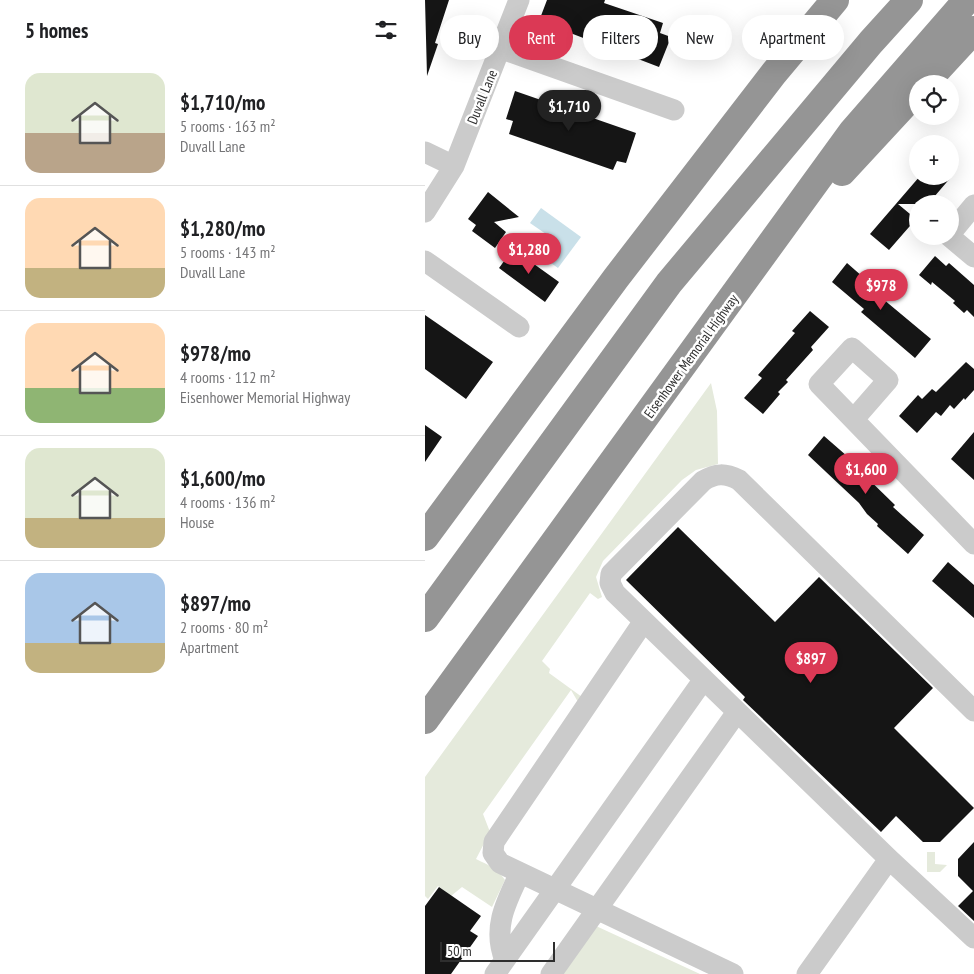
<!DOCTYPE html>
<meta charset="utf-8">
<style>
body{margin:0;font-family:"PT Sans Narrow",sans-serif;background:#f2f2f2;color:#202124;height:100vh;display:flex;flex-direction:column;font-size:19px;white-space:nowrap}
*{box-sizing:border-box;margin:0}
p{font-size:16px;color:#757577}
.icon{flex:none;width:28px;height:28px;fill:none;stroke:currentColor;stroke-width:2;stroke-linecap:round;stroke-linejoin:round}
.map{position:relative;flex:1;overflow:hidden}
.sheet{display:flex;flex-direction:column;background:#fff;width:425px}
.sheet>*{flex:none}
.banner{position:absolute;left:15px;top:15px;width:459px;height:45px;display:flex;gap:10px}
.controls{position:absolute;left:484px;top:75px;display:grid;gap:10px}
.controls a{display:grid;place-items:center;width:50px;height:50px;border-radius:50%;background:#fff;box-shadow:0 5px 20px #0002;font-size:25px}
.scale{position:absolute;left:15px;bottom:12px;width:115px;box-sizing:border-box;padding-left:5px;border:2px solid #2e2e2e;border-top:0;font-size:14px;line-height:18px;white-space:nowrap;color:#2e2e2e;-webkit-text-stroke:4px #fff;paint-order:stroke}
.price{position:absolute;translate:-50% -42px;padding:0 11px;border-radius:18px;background:#db3955;color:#fff;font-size:16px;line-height:32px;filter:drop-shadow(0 1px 2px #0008)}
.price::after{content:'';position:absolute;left:50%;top:30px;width:15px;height:11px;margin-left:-8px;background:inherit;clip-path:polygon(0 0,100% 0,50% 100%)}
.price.on{background:#222;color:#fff}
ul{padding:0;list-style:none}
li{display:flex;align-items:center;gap:15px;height:125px;padding:0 25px}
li+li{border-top:1px solid #e0e0e0}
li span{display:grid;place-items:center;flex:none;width:140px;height:100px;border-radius:15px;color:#555}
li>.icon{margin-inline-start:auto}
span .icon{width:60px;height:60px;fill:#fffc;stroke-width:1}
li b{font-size:21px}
h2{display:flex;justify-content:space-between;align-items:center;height:60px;padding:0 25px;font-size:21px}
.tag{padding:0 18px;border-radius:22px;background:#fff;box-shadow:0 5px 20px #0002;font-size:18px;line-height:45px}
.tag.on{background:#db3955;color:#fff}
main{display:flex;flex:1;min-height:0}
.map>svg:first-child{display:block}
</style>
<main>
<section class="sheet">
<h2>5 homes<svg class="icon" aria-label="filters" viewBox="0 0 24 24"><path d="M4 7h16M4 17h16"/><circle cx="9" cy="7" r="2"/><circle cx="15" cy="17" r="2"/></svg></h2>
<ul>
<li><span style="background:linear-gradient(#dfe7d0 60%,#b9a48a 0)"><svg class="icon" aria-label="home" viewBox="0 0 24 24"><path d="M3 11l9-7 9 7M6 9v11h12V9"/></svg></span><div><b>$1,710/mo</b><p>5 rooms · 163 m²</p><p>Duvall Lane</p></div></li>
<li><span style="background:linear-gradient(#ffd9b3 70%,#c2b280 0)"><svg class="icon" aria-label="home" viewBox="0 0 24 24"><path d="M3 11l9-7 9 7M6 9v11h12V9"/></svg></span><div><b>$1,280/mo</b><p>5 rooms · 143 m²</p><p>Duvall Lane</p></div></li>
<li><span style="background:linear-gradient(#ffd9b3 65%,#8fb573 0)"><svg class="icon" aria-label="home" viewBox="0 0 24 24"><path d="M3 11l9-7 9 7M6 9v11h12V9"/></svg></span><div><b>$978/mo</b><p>4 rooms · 112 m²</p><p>Eisenhower Memorial Highway</p></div></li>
<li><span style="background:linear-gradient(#dfe7d0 70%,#c2b280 0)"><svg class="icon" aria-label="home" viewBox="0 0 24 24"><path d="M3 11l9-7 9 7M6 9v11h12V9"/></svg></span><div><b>$1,600/mo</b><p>4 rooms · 136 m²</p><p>House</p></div></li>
<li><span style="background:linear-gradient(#a9c7e8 70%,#c2b280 0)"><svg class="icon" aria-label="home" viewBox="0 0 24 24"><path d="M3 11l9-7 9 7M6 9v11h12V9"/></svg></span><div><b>$897/mo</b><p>2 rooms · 80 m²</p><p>Apartment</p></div></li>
</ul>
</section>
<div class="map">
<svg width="549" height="974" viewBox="0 0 549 974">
<rect width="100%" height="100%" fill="#fff"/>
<path fill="#e5eadc" d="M286,383L292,411L293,464L271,470L257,480L178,561L171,577L177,597L173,599L165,593L117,661L125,669L124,673L157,697L153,702L146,690L58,814L65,832L51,859C65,866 72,868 80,880L67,907L37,887L26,896L13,886L3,899L0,896V777Z
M502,852H510V864L522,865L515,872H502Z
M171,926L275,974H137Z"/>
<path fill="#c9e0e9" d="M116,208L156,237L133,268L119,258L131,241L105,223Z"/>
<path fill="#151515" d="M0,0H24L10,43L13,44L2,76Z
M122,0H180L179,3L238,23L235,33L246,37L234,67L114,21Z
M90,91L211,133L201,163L192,161L188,170L84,134L88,121L81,119Z
M495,176H527L503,204H473L491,219L464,250L445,234Z
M63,192L94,217L69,222L81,232L70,248L47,231L51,225L43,219Z
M88,249L134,282L120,302L74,268Z
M510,256L521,266L524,263L549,285V317L542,310L539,313L528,303L530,301L507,282L506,285L494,275Z
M422,263L454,291L452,294L506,339L490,358L436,312L439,309L407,282Z
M385,311L404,327L386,347L388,350L361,380L363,382L353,392L355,394L338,414L319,398L337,378L333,375L370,333L367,331Z
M0,315L68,362L41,399L0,369Z
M541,362L549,369V390L540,400L539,398L529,409L525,405L516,416L511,412L492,433L474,416L493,395L497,399L507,389L511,392Z
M0,425L17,437L0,462Z
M549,432V480L526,459Z
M399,436L430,463L429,465L470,505L468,507L499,535L483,554L452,526L453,524L442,514L434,503L383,455Z
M253,527L350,622L394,577L508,688L469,728L549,808L515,842H498L471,816L456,832L318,700L320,697L201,580Z
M523,562L549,585V618L507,581Z
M549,842V921L533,906L548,891L533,876V859Z
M14,887L56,916L45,931L53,936L26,974H0V906Z"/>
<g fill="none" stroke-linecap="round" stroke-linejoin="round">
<path stroke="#cbcbcb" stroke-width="21" d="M77,49L249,110
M0,152L29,166
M0,212L29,166L94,0
M525,234L549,205
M524,236L549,257
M0,261L94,327
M429,419L463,380L427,348L394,384L549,544
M219,621L69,842L68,853L75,863L308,974
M549,711L314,480C300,473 291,473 278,481L186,574L185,583L190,593L464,859L549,938
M80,960C67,928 81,902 95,873
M70,974L279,679
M126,974L312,712
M382,974L464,859"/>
<path stroke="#959595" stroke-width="28" d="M499,84L549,30
M417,172L492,91
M0,537L191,278L349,73L410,0
M0,618L244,283L446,42L484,0
M0,720L427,132L542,0"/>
</g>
<g text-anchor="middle" stroke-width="5" stroke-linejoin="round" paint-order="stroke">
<g font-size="14" fill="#2e2e2e" stroke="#fff">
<text transform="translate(57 97) rotate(-68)" y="5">Duvall Lane</text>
<text transform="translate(266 356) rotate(-54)" y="5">Eisenhower Memorial Highway</text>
</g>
</g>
</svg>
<div class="controls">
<a><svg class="icon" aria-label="locate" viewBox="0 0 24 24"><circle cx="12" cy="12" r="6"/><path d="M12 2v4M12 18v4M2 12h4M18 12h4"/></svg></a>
<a>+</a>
<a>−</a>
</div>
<div class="scale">50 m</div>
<b class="price on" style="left:144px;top:132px">$1,710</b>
<b class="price" style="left:104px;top:275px">$1,280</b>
<b class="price" style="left:456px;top:311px">$978</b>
<b class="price" style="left:441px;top:495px">$1,600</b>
<b class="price" style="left:386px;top:684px">$897</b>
<div class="banner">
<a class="tag">Buy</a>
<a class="tag on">Rent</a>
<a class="tag">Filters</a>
<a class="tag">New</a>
<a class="tag">Apartment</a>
</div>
</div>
</main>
